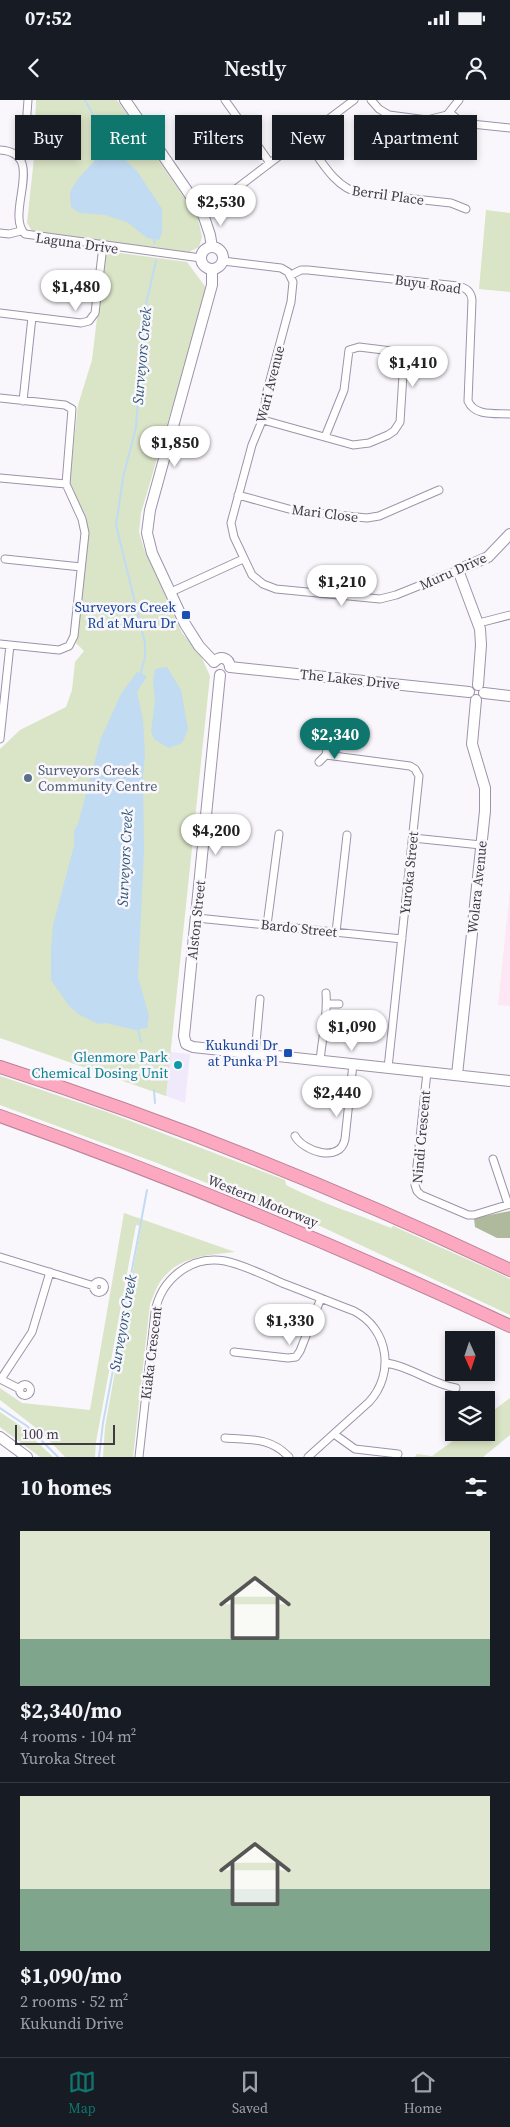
<!DOCTYPE html>
<meta charset="utf-8">
<style>
body{margin:0;font-family:"Source Serif 4",serif;background:#20242c;color:#f1f3f6;height:100vh;display:flex;flex-direction:column;font-size:19px;white-space:nowrap}
*{box-sizing:border-box;margin:0}
p{font-size:16px;color:#9ea1a6}
.icon{flex:none;width:28px;height:28px;fill:none;stroke:currentColor;stroke-width:2;stroke-linecap:round;stroke-linejoin:round}
.map{position:relative;height:1357px;overflow:hidden}
.drawer{display:flex;flex-direction:column;background:#171b24;flex:1}
.drawer>*{flex:none}
.hud{position:absolute;left:15px;top:15px;width:480px;height:45px;display:flex;gap:10px}
.needle{width:32px;rotate:177deg}
.fabs{position:absolute;left:445px;top:1231px;display:grid;gap:10px}
.fabs a{display:grid;place-items:center;width:50px;height:50px;border-radius:0px;background:#171b24;box-shadow:0 2px 8px #0003;font-size:25px}
.scale{position:absolute;left:15px;bottom:12px;width:100px;box-sizing:border-box;padding-left:5px;border:2px solid #3f3b45;border-top:0;font-size:14px;line-height:18px;white-space:nowrap;color:#3f3b45;-webkit-text-stroke:4px #f9f7fc;paint-order:stroke}
.price{position:absolute;translate:-50% -42px;padding:0 11px;border-radius:18px;background:#fff;color:#222;font-size:16px;line-height:32px;filter:drop-shadow(0 1px 2px #0008)}
.price::after{content:'';position:absolute;left:50%;top:30px;width:15px;height:11px;margin-left:-8px;background:inherit;clip-path:polygon(0 0,100% 0,50% 100%)}
.price.selected{background:#0f766e;color:#fff}
ul{padding:0;list-style:none}
li{display:grid;align-content:center;gap:10px;height:265px;padding:0 20px}
li+li{border-top:1px solid #363941}
li span{display:grid;place-items:center;height:155px;border-radius:0px;color:#555}
li>.icon{margin-inline-start:auto}
span .icon{width:90px;height:90px;fill:#fffc;stroke-width:1}
li b{font-size:21px}
h2{display:flex;justify-content:space-between;align-items:center;height:60px;padding:0 20px;font-size:21px}
.pill{padding:0 18px;border-radius:0px;background:#171b24;box-shadow:0 2px 8px #0003;font-size:18px;line-height:45px}
.pill.selected{background:#0f766e;color:#fff}
.status{display:flex;justify-content:space-between;align-items:center;height:35px;padding:0 25px;background:#171b24;direction:ltr}
.status svg{height:14px;fill:currentColor}
header{display:flex;justify-content:space-between;align-items:center;height:65px;padding:0 20px;background:#171b24;font-size:22px;font-weight:600}
.tabs{display:flex;justify-content:space-around;align-items:center;height:70px;border-top:1px solid #363941;background:#171b24;font-size:14px;color:#9ea1a6}
.tabs a{display:grid;justify-items:center;gap:2px}
.tabs .selected{color:#0f766e}
.map>svg:first-child{display:block}
</style>
<div class="status"><b>07:52</b><svg viewBox="0 0 49 12"><path d="M0 12V9h3v3zM5 12V6h3v6zM10 12V3h3v9zM15 12V0h3v12zM26 1h20v11H26zM47 4h2v5h-2z"/></svg></div>
<header><svg class="icon" aria-label="back" viewBox="0 0 24 24"><path d="M15 5l-7 7 7 7"/></svg>Nestly<svg class="icon" aria-label="person" viewBox="0 0 24 24"><circle cx="12" cy="8" r="4"/><path d="M4 21q1-7 8-7t8 7"/></svg></header>
<div class="map">
<svg width="510" height="1357" viewBox="0 0 510 1357">
<rect width="100%" height="100%" fill="#f9f7fc"/>
<path fill="#f0e8fb" d="M170,952L190,954L185,1003L166,996Z"/>
<path fill="#fde7f4" d="M510,789V906L498,905Z"/>
<path fill="#dae4c6" d="M36,0H117L198,118L202,137L199,147L189,152L32,131L27,123L34,58Z
M486,110L510,113V192L479,189Z
M105,151L187,162L207,189L141,413L139,432L144,449L182,533L200,554L210,576L166,996L0,938V649L20,630L66,607L72,590L75,562L84,551L76,543L88,432L69,384L78,305L92,260Z
M0,976L107,1012L285,1080L286,1085L290,1087C323,1104 357,1114 391,1128L393,1126L498,1173L510,1179V1215L320,1126L309,1124L157,1063L0,1005Z
M124,1113L235,1152C207,1155 178,1156 160,1182C156,1188 153,1197 150,1204L133,1357H103L105,1327L141,1126L136,1125L96,1342L95,1357H65L40,1331L0,1300V1288L22,1303L90,1310Z
M510,1298V1335L483,1357H415L417,1354L432,1356L464,1333L486,1332V1316Z
M0,1312L19,1325L53,1357H40L0,1327Z"/>
<path fill="#afb99b" d="M510,1111V1138H497L475,1127L474,1118Z"/>
<path fill="#c1dbf2" d="M105,47L113,48L137,71L162,109V133L159,140L147,138L127,122L105,115L80,113L71,107C71,103 70,98 70,95C71,81 97,62 105,47Z
M167,567L181,590L188,629L182,643L169,648L155,640L151,632L155,600L153,581L155,569Z
M137,572L147,576L137,592L143,620L145,653L143,677L144,750L138,877L149,916L147,928L135,930L106,923L98,924L78,914L69,906L51,880V852L53,825L74,746V731L78,724L101,638L121,594Z"/>
<g fill="none" stroke-linecap="round" stroke-linejoin="round">
<path stroke="#c1dbf2" stroke-width="2" d="M85,0L102,31L106,48
M153,138L155,143
M140,576L145,557V543L116,425L123,378L136,327L145,208L156,161
M138,929L141,942
M154,990L155,1003
M0,1308L27,1326L58,1357
M99,1357L103,1323L147,1090"/>
<g stroke="#9d93aa" stroke-width="9">
<path id="street" d="M225,0L270,63L354,0
M371,0L379,9L389,15L427,20L447,15L459,0
M450,13L462,23L510,28
M304,37C319,57 334,88 360,93L451,103L466,109
M0,50C48,53 4,113 25,134L201,158
M18,56L25,40L28,0
M203,114L270,63
M0,133L9,134L21,131
M223,161L281,168L288,172L293,182L291,202L266,295L264,316L252,345L231,423L234,437L252,475L263,484L276,489L380,499L396,495L458,470
M291,175L301,170H308L458,186C466,188 471,191 472,200L468,301C475,317 496,313 510,314
M0,213L81,223L89,221L95,213L103,146
M0,298L65,305L72,309L66,384L82,419L85,433L74,536L69,546L59,550L0,544
M23,301L32,217
M263,320L353,345L369,343L388,335L394,331L400,322L404,259L400,252L359,247L349,250L344,290L325,337
M0,378L66,384
M238,395L296,411L367,418L379,416L439,390
M5,459L81,467
M171,492L243,459
M479,523L510,515
M0,639L10,545
M326,655L410,666L415,669L419,676L388,968
M319,662L326,655L328,644
M413,738L481,745
M197,818L402,839
M267,825L279,734
M336,832L347,735
M327,904H339
M255,954L260,899
M320,961C322,938 328,916 326,893
M427,972L415,1085L417,1091L421,1095L468,1115H474L510,1104
M295,1036C303,1051 340,1064 345,1039L353,964
M493,1059L508,1104
M0,1157L94,1186
M93.5 1187a5.5 5.5 0 1 1 11 0a5.5 5.5 0 1 1-11 0Z
M234,1252L288,1258L296,1257L300,1251L321,1198
M385,1263C408,1265 432,1284 456,1288
M0,1279L20,1289
M1,1279L32,1232L50,1172
M19.5 1290a5.5 5.5 0 1 1 11 0a5.5 5.5 0 1 1-11 0Z
M334,1334L355,1349L398,1354
M225,1338C250,1340 270,1337 289,1357
M139,1357L155,1212C161,1179 191,1155 225,1161C244,1165 264,1175 282,1183C306,1192 330,1202 354,1211C389,1229 395,1274 369,1302L308,1357"/>
</g>
<g stroke="#9d93aa" stroke-width="12">
<path id="secondary" d="M125,0L203,114L210,135L212,147
M201 158a11 11 0 1 1 22 0a11 11 0 1 1-22 0Z
M212,170V185L150,410L147,433L152,453L185,524L199,546L214,562
M214,562C221,555 229,558 230,567
M230,567L469,592
M220,575L184,936L186,944L193,947L510,981
M478,585L481,545L480,529L458,470L488,457L510,434
M484,593L510,596
M457,975L485,711V688L472,644L476,600
M0,1337L27,1357"/>
</g>
<g stroke="#ba8296" stroke-width="14">
<path id="highway" d="M0,967C174,1023 345,1092 510,1170
M0,1016C174,1078 343,1148 510,1226"/>
</g>
<use href="#street" stroke="#fff" stroke-width="7"/>
<use href="#secondary" stroke="#fff" stroke-width="10"/>
<use href="#highway" stroke="#fda8c1" stroke-width="12"/>
</g>
<g fill="#1a4fb4" stroke="#f9f7fc" stroke-width="2">
<rect x="181" y="510" width="10" height="10" rx="2.5"/>
<rect x="283" y="948" width="10" height="10" rx="2.5"/>
</g>
<circle fill="#5c6f8a" stroke="#f9f7fc" stroke-width="2" cx="28" cy="678" r="5"/>
<circle fill="#0f9aa8" stroke="#f9f7fc" stroke-width="2" cx="178" cy="965" r="5"/>
<g text-anchor="middle" stroke-width="5" stroke-linejoin="round" paint-order="stroke">
<g font-size="14" fill="#3f3b45" stroke="#f9f7fc">
<text transform="translate(388 95) rotate(8)" y="5">Berril Place</text>
<text transform="translate(77 143) rotate(8)" y="5">Laguna Drive</text>
<text transform="translate(428 184) rotate(8)" y="5">Buyu Road</text>
<text transform="translate(270 284) rotate(-76)" y="5">Wari Avenue</text>
<text transform="translate(325 413) rotate(7)" y="5">Mari Close</text>
<text transform="translate(453 471) rotate(-24)" y="5">Muru Drive</text>
<text transform="translate(350 579) rotate(6)" y="5">The Lakes Drive</text>
<text transform="translate(409 773) rotate(-84)" y="5">Yuroka Street</text>
<text transform="translate(477 787) rotate(-84)" y="5">Wolara Avenue</text>
<text transform="translate(196 820) rotate(-84)" y="5">Alston Street</text>
<text transform="translate(299 828) rotate(6)" y="5">Bardo Street</text>
<text transform="translate(421 1037) rotate(-85)" y="5">Nindi Crescent</text>
<text transform="translate(263 1101) rotate(22)" y="5">Western Motorway</text>
<text transform="translate(151 1253) rotate(-83)" y="5">Kiaka Crescent</text>
</g>
<g font-size="14" fill="#164399" stroke="#f9f7fc" text-anchor="end">
<text x="176" y="512">Surveyors Creek<tspan x="176" dy="16">Rd at Muru Dr</tspan></text>
<text x="278" y="950">Kukundi Dr<tspan x="278" dy="16">at Punka Pl</tspan></text>
</g>
<g font-size="14" fill="#4e5e75" stroke="#f9f7fc" text-anchor="start">
<text x="38" y="675">Surveyors Creek<tspan x="38" dy="16">Community Centre</tspan></text>
</g>
<g font-size="14" fill="#0d838f" stroke="#f9f7fc" text-anchor="end">
<text x="168" y="962">Glenmore Park<tspan x="168" dy="16">Chemical Dosing Unit</tspan></text>
</g>
<g font-size="15" font-style="italic" fill="#2d5778" stroke="#f9f7fc">
<text transform="translate(142 256) rotate(-85)" y="5">Surveyors Creek</text>
<text transform="translate(125 758) rotate(-87)" y="5">Surveyors Creek</text>
<text transform="translate(123 1223) rotate(-80)" y="5">Surveyors Creek</text>
</g>
</g>
</svg>
<div class="fabs">
<a><svg class="needle" viewBox="-14 -14 28 28"><path d="M0-13l5 13h-10z" fill="#e53935"/><path d="M0 13l5-13h-10z" fill="#9ea1a6"/></svg></a>
<a><svg class="icon" aria-label="layers" viewBox="0 0 24 24"><path d="M12 4l9 5-9 5-9-5zM3 14l9 5 9-5"/></svg></a>
</div>
<div class="scale">100 m</div>
<b class="price" style="left:221px;top:127px">$2,530</b>
<b class="price" style="left:76px;top:212px">$1,480</b>
<b class="price" style="left:413px;top:288px">$1,410</b>
<b class="price" style="left:175px;top:368px">$1,850</b>
<b class="price" style="left:342px;top:507px">$1,210</b>
<b class="price selected" style="left:335px;top:660px">$2,340</b>
<b class="price" style="left:216px;top:756px">$4,200</b>
<b class="price" style="left:352px;top:952px">$1,090</b>
<b class="price" style="left:337px;top:1018px">$2,440</b>
<b class="price" style="left:290px;top:1246px">$1,330</b>
<div class="hud">
<a class="pill">Buy</a>
<a class="pill selected">Rent</a>
<a class="pill">Filters</a>
<a class="pill">New</a>
<a class="pill">Apartment</a>
</div>
</div>
<section class="drawer">
<h2>10 homes<svg class="icon" aria-label="filters" viewBox="0 0 24 24"><path d="M4 7h16M4 17h16"/><circle cx="9" cy="7" r="2"/><circle cx="15" cy="17" r="2"/></svg></h2>
<ul>
<li><span style="background:linear-gradient(#dfe7d0 70%,#7fa58c 0)"><svg class="icon" aria-label="home" viewBox="0 0 24 24"><path d="M3 11l9-7 9 7M6 9v11h12V9"/></svg></span><div><b>$2,340/mo</b><p>4 rooms · 104 m²</p><p>Yuroka Street</p></div></li>
<li><span style="background:linear-gradient(#dfe7d0 60%,#7fa58c 0)"><svg class="icon" aria-label="home" viewBox="0 0 24 24"><path d="M3 11l9-7 9 7M6 9v11h12V9"/></svg></span><div><b>$1,090/mo</b><p>2 rooms · 52 m²</p><p>Kukundi Drive</p></div></li>
</ul>
</section>
<nav class="tabs">
<a class="selected"><svg class="icon" aria-label="map" viewBox="0 0 24 24"><path d="M3 6l6-2 6 2 6-2v14l-6 2-6-2-6 2zM9 4v14M15 6v14"/></svg>Map</a>
<a><svg class="icon" aria-label="saved" viewBox="0 0 24 24"><path d="M7 4h10v16l-5-4-5 4z"/></svg>Saved</a>
<a><svg class="icon" aria-label="home" viewBox="0 0 24 24"><path d="M3 11l9-7 9 7M6 9v11h12V9"/></svg>Home</a>
</nav>
